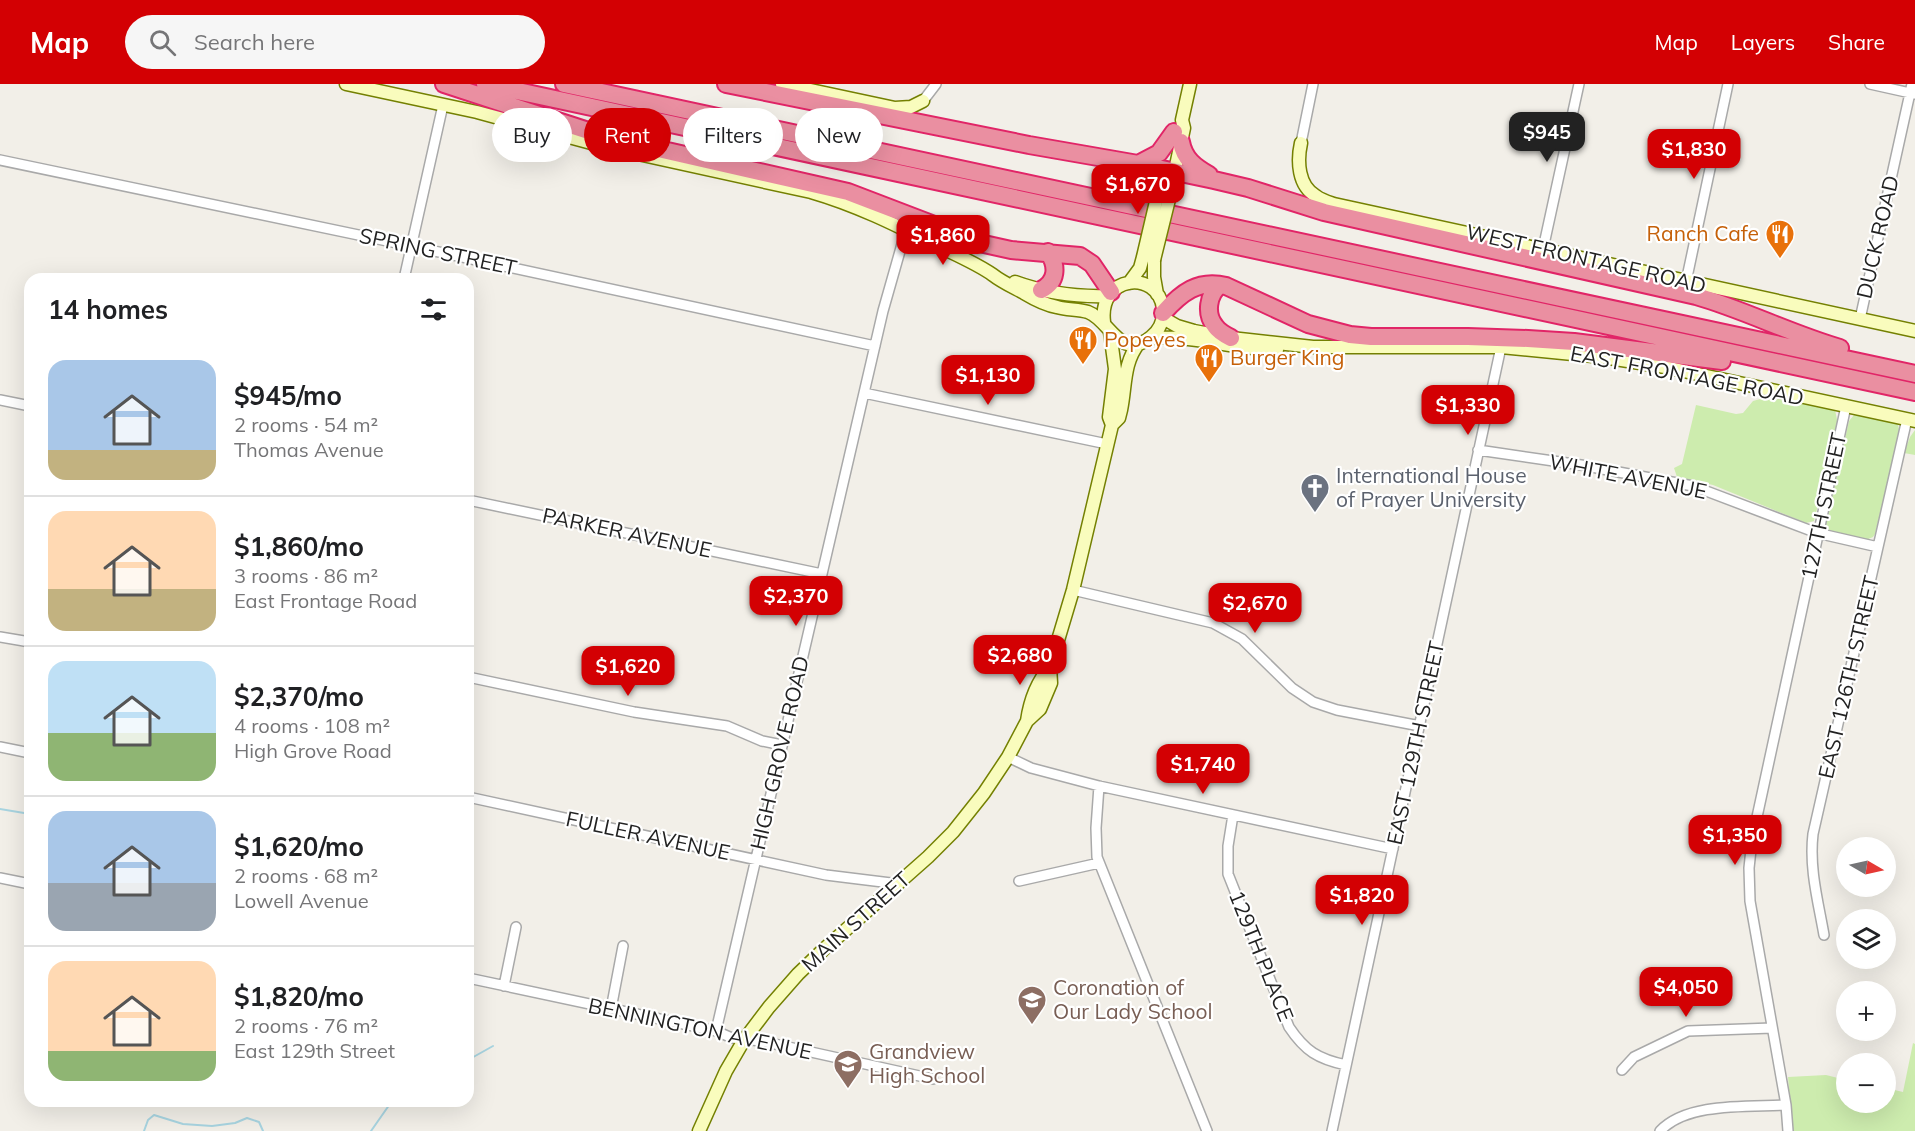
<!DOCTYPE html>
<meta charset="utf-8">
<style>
body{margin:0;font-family:Mulish,sans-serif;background:#f6f6f6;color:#202124;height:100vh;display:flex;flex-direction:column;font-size:22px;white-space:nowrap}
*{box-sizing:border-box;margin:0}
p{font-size:20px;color:#757577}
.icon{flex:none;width:33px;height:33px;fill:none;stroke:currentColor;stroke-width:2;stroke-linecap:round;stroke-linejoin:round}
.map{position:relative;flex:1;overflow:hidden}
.panel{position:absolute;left:24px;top:189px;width:450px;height:834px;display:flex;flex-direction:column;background:#fff;border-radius:18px;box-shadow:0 6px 24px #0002}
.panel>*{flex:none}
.hud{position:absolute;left:492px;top:24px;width:570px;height:54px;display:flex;gap:12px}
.needle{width:39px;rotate:99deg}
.fabs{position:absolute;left:1836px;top:753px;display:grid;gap:12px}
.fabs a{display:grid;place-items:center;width:60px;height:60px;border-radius:50%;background:#fff;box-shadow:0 6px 24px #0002;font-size:30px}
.price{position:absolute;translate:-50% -51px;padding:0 14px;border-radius:12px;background:#d30003;color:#fff;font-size:20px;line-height:39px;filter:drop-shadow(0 2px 3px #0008)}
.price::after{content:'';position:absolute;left:50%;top:36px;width:18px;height:14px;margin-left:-9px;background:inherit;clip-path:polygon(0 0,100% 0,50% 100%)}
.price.on{background:#222;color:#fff}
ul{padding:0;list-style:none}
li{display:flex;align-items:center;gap:18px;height:150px;padding:0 24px}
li+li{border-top:2px solid #e0e0e0}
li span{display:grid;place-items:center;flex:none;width:168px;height:120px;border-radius:18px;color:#555}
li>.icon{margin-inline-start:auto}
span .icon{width:72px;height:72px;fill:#fffc;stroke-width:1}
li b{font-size:26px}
h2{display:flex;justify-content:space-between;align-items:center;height:72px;padding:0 24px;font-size:26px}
.chip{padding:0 21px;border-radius:27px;background:#fff;box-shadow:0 6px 24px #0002;font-size:21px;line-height:54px}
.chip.on{background:#d30003;color:#fff}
header{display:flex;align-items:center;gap:36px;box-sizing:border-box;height:84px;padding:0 30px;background:#d30003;color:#fff}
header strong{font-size:28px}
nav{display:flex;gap:33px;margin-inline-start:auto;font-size:21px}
.search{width:420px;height:54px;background:#f6f6f6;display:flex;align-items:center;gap:15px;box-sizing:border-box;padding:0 21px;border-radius:33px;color:#757577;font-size:22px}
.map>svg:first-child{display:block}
</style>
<header>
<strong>Map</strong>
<div class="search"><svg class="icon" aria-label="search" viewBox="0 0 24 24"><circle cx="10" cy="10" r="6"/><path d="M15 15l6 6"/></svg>Search here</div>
<nav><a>Map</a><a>Layers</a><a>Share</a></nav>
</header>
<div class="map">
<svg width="1915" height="1047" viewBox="0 0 1915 1047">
<rect width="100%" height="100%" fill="#f2efe8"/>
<path fill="#cdecae" d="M1771,312L1835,326L1838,340L1814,437L1806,439L1713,401L1677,393L1674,384L1682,380L1696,321L1736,330L1743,329L1753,317Z
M1854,331L1894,338L1898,341L1900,348L1875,450L1873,453L1866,456L1830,448L1826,440L1849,337Z
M1915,346V371L1904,369L1910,353Z
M1913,959L1915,960V1047H1792L1788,993L1826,991L1846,996V1018H1886V1004L1903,1008Z"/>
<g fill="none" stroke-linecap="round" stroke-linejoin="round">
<path stroke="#a8d4e0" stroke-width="2" d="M0,725L30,730
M468,976L493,962
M144,1047L148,1036L154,1031L183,1040L212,1042L235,1039L247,1034L259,1038L263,1047
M371,1047L392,1017"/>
<g stroke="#a9a9a9" stroke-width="12">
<path id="street" d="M1870,0L1915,10
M923,17L936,0
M1301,59L1313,0
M0,76L411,162L875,262
M1543,165L1579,0
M404,195L443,21
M1686,198L1728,0
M1860,235L1912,0
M864,309L1107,360
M0,316L30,322
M1478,366L1581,381L1693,402L1817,449L1878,463
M468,416L822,490
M1073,506L1213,539L1242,555L1292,604L1313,618L1337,626L1420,642
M0,553L30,558
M468,593L634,628L727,642L762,657L782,661
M0,663L30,669
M1008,673L1031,684L1099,702L1393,765
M1099,702L1096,744L1097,773L1207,1047
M468,713L826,791L899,800
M1233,731L1228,762V790L1289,943C1305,967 1318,975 1346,981
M0,794L30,800
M1019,797L1099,779
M1824,851C1818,817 1809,784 1813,750L1907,335
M468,894L716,947L732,954L761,957L933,995
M504,902L516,843
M611,925L623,862
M716,947L883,227L906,146
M1622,986L1634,973L1688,947L1772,944
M1332,1047L1501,263
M1660,1047C1687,1018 1748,1023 1786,1021
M1788,1047L1786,1021L1750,817L1749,784L1752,756L1846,322"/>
</g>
<g stroke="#748002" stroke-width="15">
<path id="secondary" d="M346,0L477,28L606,63L811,108C856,121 894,140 936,161C954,170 976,179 993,191C1002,198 1013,203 1024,209C1034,215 1045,221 1057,223C1067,226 1078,225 1088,228C1110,236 1120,278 1151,253C1160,246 1164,235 1163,224C1157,185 1098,191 1104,238
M782,0L895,24L911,23L923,17
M1301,59C1297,77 1298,102 1316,112C1321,116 1328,118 1334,120L1915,247
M1173,96L1184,44L1182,36L1190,0
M1154,176V193L1157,210
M1015,198C1045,209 1076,213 1108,212
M1129,199L1140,184L1143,173
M1163,234L1177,242L1194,247L1231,254L1313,263H1501L1603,273L1665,283L1915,337
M1110,248L1115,285L1109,333L1112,341
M1150,254C1193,251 1234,265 1277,266
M1027,637C1030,616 1036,599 1050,583
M699,1047L726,987L744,956L769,923L798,890L823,866L928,773L953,748L984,709L1008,673L1027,637L1040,625L1051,599L1050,583L1073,506L1112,341L1119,334L1121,326C1126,302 1123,279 1139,259"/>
</g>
<g stroke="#e12567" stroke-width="20">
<path id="highway" d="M444,0L610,54L848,108L984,160L1011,166L1080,172L1092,180L1111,208
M485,0L1915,308
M564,0L1915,290
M726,0L1029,61L1138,80L1214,96L1248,104L1324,128L1696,212C1745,226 1791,250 1840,264
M1181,58C1184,75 1195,83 1209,91
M1138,80L1159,69L1174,48
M1220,201C1208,210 1205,230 1215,242C1219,248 1225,251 1231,254
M1041,206C1057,198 1058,182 1048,168
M1163,229C1181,209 1198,195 1226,202L1308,240L1350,251L1371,253H1468L1528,255L1574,258L1722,277"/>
</g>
<use href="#street" stroke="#fff" stroke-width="9"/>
<use href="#secondary" stroke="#f9fcbd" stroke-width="12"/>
<use href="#highway" stroke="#ea8fa1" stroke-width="16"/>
<g stroke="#748002" stroke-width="15" stroke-linecap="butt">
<path id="secondary-bridge" d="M1143,173L1161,96
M1154,176L1173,99"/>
</g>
<use href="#secondary-bridge" stroke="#f9fcbd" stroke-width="12"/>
</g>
<defs>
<g id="restaurant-pin" transform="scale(1.5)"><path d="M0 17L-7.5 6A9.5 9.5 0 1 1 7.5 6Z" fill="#e8710a" stroke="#fff"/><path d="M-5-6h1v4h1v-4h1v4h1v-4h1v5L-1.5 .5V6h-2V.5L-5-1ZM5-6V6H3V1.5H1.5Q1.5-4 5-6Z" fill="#fff"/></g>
<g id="church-pin" transform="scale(1.5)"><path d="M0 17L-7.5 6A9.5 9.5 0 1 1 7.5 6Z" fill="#6b7280" stroke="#fff"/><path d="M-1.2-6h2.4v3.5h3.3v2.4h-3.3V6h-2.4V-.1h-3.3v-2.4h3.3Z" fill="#fff"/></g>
<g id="school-pin" transform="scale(1.5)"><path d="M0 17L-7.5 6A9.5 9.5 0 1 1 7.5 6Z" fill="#8d6e63" stroke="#fff"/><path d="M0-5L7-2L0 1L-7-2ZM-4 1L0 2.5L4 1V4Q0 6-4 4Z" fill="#fff"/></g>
</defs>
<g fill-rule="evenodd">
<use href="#restaurant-pin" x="1780" y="150"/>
<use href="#restaurant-pin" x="1083" y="256"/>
<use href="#restaurant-pin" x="1209" y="274"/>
<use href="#church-pin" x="1315" y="404"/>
<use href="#school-pin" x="1032" y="916"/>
<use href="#school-pin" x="848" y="980"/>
</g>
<g text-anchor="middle" stroke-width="4.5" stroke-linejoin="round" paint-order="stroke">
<g font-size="21" fill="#c56008" stroke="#fff" text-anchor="start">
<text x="1759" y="157" text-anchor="end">Ranch Cafe</text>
<text x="1104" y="263">Popeyes</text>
<text x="1230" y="281">Burger King</text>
</g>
<g font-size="21" fill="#222" stroke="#fff">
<text transform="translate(1878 153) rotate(-77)" y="7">DUCK ROAD</text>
<text transform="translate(438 168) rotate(12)" y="7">SPRING STREET</text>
<text transform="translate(1586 175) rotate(13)" y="7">WEST FRONTAGE ROAD</text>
<text transform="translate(1687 292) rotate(11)" y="7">EAST FRONTAGE ROAD</text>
<text transform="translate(1628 393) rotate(11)" y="7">WHITE AVENUE</text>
<text transform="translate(1824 422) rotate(-78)" y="7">127TH STREET</text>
<text transform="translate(627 449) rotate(12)" y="7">PARKER AVENUE</text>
<text transform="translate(1849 593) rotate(-77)" y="7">EAST 126TH STREET</text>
<text transform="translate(1416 659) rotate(-78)" y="7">EAST 129TH STREET</text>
<text transform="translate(780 669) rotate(-77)" y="7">HIGH GROVE ROAD</text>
<text transform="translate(648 752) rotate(12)" y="7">FULLER AVENUE</text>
<text transform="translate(856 838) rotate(-42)" y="7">MAIN STREET</text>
<text transform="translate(1261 872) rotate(68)" y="7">129TH PLACE</text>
<text transform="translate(700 945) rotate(12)" y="7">BENNINGTON AVENUE</text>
</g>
<g font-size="21" fill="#5b616d" stroke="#fff" text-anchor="start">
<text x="1336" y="399">International House<tspan x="1336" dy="24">of Prayer University</tspan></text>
</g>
<g font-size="21" fill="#785e54" stroke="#fff" text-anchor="start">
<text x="1053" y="911">Coronation of<tspan x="1053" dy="24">Our Lady School</tspan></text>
<text x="869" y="975">Grandview<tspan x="869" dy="24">High School</tspan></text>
</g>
</g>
</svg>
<div class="fabs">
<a><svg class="needle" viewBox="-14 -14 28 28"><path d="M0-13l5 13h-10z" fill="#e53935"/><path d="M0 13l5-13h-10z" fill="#757577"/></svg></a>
<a><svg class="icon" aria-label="layers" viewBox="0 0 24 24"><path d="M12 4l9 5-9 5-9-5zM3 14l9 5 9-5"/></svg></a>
<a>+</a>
<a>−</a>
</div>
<b class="price on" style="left:1547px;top:79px">$945</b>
<b class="price" style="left:1694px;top:96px">$1,830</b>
<b class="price" style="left:1138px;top:131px">$1,670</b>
<b class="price" style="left:943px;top:182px">$1,860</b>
<b class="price" style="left:988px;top:322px">$1,130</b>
<b class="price" style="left:1468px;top:352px">$1,330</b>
<b class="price" style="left:796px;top:543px">$2,370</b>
<b class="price" style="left:1255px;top:550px">$2,670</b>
<b class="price" style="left:1020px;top:602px">$2,680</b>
<b class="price" style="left:628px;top:613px">$1,620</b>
<b class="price" style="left:1203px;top:711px">$1,740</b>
<b class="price" style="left:1735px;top:782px">$1,350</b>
<b class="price" style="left:1362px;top:842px">$1,820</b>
<b class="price" style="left:1686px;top:934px">$4,050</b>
<div class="hud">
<a class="chip">Buy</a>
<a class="chip on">Rent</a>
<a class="chip">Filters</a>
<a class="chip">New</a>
</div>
<section class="panel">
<h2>14 homes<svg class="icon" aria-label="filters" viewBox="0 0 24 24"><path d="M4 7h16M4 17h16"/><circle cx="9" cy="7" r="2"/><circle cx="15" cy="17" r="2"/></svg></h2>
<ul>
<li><span style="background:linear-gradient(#a9c7e8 75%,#c2b280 0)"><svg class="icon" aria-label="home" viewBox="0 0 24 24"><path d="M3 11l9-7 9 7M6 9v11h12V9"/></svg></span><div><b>$945/mo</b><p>2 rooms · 54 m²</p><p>Thomas Avenue</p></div></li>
<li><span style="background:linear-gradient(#ffd9b3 65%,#c2b280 0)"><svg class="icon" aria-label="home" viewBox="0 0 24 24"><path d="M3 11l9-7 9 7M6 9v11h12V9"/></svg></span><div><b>$1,860/mo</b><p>3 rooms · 86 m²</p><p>East Frontage Road</p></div></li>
<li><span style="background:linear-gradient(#bfe0f5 60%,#8fb573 0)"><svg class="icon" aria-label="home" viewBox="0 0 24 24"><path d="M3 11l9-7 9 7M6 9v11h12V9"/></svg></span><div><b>$2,370/mo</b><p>4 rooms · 108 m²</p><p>High Grove Road</p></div></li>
<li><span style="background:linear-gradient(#a9c7e8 60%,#9aa5b1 0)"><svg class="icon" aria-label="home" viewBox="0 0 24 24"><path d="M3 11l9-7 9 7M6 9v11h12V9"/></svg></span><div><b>$1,620/mo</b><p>2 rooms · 68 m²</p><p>Lowell Avenue</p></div></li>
<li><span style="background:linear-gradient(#ffd9b3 75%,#8fb573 0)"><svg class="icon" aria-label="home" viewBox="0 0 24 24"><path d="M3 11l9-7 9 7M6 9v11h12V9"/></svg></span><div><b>$1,820/mo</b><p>2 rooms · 76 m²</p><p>East 129th Street</p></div></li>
</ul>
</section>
</div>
